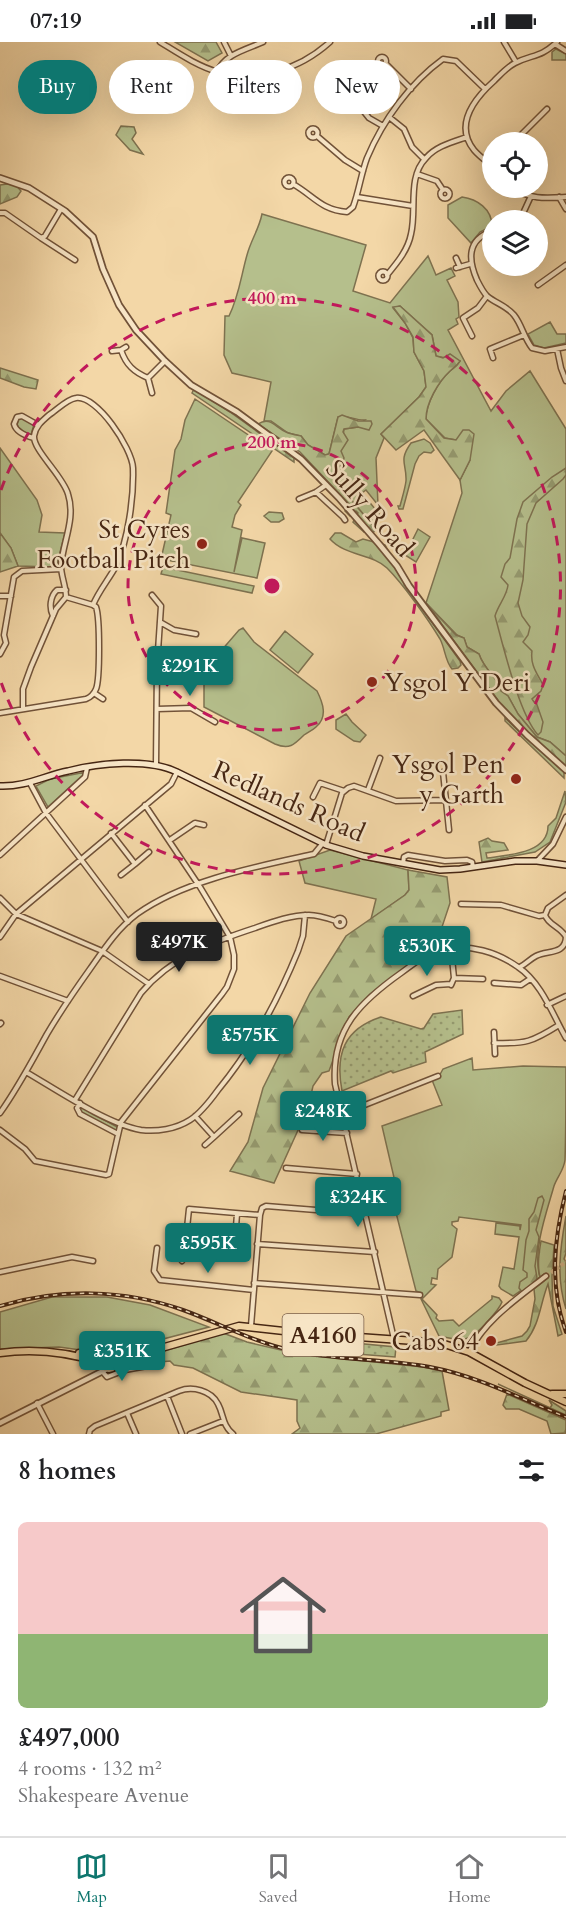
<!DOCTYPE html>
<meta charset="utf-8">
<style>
body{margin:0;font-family:Cardo,serif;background:#f6f6f6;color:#202124;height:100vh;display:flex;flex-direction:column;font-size:22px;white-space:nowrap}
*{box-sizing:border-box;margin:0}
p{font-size:20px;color:#757577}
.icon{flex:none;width:33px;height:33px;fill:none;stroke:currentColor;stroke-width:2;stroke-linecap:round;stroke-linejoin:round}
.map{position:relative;height:1392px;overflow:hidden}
.panel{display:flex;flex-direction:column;background:#fff;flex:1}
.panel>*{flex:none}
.guide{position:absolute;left:18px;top:18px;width:531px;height:54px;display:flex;gap:12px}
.buttons{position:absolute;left:482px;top:90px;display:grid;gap:12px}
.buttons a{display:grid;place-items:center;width:66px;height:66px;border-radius:50%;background:#fff;box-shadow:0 6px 24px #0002;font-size:30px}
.price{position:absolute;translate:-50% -51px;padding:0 14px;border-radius:6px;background:#0f766e;color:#fff;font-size:20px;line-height:39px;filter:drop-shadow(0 2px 3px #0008)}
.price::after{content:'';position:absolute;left:50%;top:36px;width:18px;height:14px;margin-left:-9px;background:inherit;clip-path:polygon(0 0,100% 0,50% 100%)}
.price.on{background:#222;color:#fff}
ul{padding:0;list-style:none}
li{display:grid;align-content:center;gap:12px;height:318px;padding:0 18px}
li+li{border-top:2px solid #e0e0e0}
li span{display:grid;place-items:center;height:186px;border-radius:9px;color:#555}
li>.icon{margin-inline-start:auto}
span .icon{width:108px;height:108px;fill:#fffc;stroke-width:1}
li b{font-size:26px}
h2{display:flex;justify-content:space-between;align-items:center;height:72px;padding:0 18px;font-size:26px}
.pill{padding:0 21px;border-radius:27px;background:#fff;box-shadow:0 6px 24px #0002;font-size:21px;line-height:54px}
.pill.on{background:#0f766e;color:#fff}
.status{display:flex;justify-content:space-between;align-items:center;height:42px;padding:0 30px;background:#fff;direction:ltr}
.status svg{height:16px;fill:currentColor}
.tab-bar{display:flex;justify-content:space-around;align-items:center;height:84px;border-top:2px solid #e0e0e0;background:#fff;font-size:16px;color:#757577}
.tab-bar a{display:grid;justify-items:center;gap:3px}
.tab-bar .on{color:#0f766e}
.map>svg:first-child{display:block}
</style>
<div class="status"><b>07:19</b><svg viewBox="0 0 49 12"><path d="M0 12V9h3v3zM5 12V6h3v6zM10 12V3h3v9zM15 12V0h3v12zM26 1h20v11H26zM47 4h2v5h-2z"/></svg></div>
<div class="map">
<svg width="566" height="1392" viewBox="0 0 566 1392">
<defs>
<pattern id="forest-firs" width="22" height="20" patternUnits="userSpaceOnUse" patternTransform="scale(1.5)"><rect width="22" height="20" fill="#b5bf8c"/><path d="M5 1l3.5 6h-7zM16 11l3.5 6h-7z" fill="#959b71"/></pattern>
<pattern id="garden-dots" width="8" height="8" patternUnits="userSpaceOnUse" patternTransform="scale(1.5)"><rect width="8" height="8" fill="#b5bf8c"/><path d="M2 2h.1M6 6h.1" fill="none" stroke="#959b71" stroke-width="1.8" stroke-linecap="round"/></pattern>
</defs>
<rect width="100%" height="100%" fill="#f3d7a7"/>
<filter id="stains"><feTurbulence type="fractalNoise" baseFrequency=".00333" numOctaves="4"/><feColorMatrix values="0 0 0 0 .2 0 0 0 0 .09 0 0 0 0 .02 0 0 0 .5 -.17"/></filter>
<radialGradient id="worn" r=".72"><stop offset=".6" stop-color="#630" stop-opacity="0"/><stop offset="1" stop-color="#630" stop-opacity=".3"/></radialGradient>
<path fill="#b5bf8c" stroke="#7e7250" stroke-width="1.5" d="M556,7L566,12V18H552V10Z
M462,155C477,157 492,167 492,184L480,190L471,201L448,176V163Z
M262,172L366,203L353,249L390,261L428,214L436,233L451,226L455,234L447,238L458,260L459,275L456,277L458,282L448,288L491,369L506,349L530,329L566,387V714L550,700L537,695L518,672L508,654L501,649C500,638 484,628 479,612L467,605L464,596L457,593L426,561L462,451L460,438L470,418L456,398L445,396L426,377C426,362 438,340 450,329C455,325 457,324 460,319L436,314L432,293L400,264L393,266L405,281L413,296L414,310L424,329L426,345L419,355L381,392L384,396L376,416L378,463L366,448L362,451L380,473L371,481L352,459L350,447L345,443H339L334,438L335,427L341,409L344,387L358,385L365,378C356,379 346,372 338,375L329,412L325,413L308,403L301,394L288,391L271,379H264L271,340L232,331L224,313L225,274H229C239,254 241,234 247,213C251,198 259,187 262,172Z
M550,280L557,292H566V301L544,306L534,303L528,292Z
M195,357L272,409L238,460L241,463L235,473L232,485L242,488L234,530L242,496L265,501L257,536L161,517L171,473L166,471L175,408L181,397L185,378Z
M22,376L34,382L31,393L27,392L17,384L18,378Z
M424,397L430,401L434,408L431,411L424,410L419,414L415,422L403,467H399L398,464H400C402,456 405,447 406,439C407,422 398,419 411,401Z
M0,406L37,458L42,473L39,490L65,491L57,522L53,525L18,524L11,506L0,491Z
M418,487L430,495L416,520L405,513Z
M163,525L254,544L252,551L161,532Z
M243,586L254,600L317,649C323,661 328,675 316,685C313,688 308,690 304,693C294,703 289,708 275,702L204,665V635L208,624L239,588Z
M285,589L313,612L298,631L270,608Z
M346,672L352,680L366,693L360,700L354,699L336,687V678Z
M86,730L48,765L36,744L50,737Z
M330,808L408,828L409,848L405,853L371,877L376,857L305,841L299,819Z
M472,1016L473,1028L523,1024L566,1025C566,1056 566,1088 565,1118C564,1128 557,1135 554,1144C547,1169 532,1209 540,1235L513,1254L501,1247L499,1244L503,1225L514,1227L519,1195L495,1192L496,1181L520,1184V1188L521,1183L459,1175L458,1179L452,1180V1183L457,1187L452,1215L438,1227L437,1237L432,1236L431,1242L436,1243L422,1257L437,1273L436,1276L439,1279L453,1278L459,1284L492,1257V1254L499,1256L502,1260C499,1268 476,1294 468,1296C460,1300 447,1295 439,1294L421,1257L422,1251L416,1249L393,1159L399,1157L382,1084L442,1063L432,1038L438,1036L443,1027Z
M81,1065L119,1086L118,1088L114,1089L81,1070L79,1068Z
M52,1255H107L150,1263L209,1285L121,1308L105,1307L95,1310L59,1305L0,1307V1270Z"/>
<path fill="url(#forest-firs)" stroke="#7e7250" stroke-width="1.5" d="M175,0H216L222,11L208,19Z
M121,84L134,85L136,91L132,97L143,112L130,108L116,93Z
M14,141L21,149L17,155L0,162V143Z
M400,264L432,293L436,314L443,316L450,312L460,319C457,324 454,325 450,329C438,340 426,361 426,377L444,396L456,398L463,388H469L474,392L470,418L460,438L424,388L396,408L381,392L419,355L426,345L424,329L414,310L413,295L405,281L393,265Z
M0,326L38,338L36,347L24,345L0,336Z
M194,347L230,370L294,416V420L192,351Z
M342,373L358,379H371L372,382L369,388L358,385L344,387L343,390L348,398L341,409L344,416L342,423L335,427L334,438L339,443H345L350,447L352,459L376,487L373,491L368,487L364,490L353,480L358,471L356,469L354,474H350L345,469L346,465L350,463L300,410L258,382C270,374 275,385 286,390C290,392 296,393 301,394L308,403L325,413L329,412L338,375Z
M566,426V433L563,437L536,461L527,482L523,538L518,561L522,574L530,585L528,593L523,600L532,609C530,623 537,631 543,643L541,649L532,657L534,660H536L543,680L541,690L538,693C519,672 503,603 495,574C498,563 507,554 508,543L501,535L505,522L510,516L517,477L523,460L552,435Z
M269,470L282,471L284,477L279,480H271L264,474Z
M0,491L11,506L18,524L0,530Z
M335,491H341L356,500L363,497L385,503L408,547L460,619L461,623L458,626L452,627C445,619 445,606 440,597C428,577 403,542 387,526C373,512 345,514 330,497Z
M426,561L456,593L464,596L467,605L479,612C484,628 500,638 501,649L508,654L518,672L537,695L550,700L566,714V726L507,671Z
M505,676L564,730V736L505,679Z
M565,749L566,760L550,800L535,810L482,820L479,800L488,796L492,799L504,801L508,808L486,811L487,816C507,813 548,812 548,784L556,776Z
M408,828L447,835L450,861L442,885L425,911L370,952L349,975L329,1029L322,1031L313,1044L308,1066L274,1141L230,1129L248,1100L263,1046L310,951L346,894L405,853L409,848Z
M542,1154L544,1158L536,1188L539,1195L535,1224L537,1236L536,1239L522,1250L519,1246L520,1240L527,1235V1231L523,1228L526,1198L529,1189V1177L534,1170L538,1156Z
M566,1174V1211L564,1217L566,1220V1267C556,1236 560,1206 566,1174Z
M541,1199L554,1203L552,1235L553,1264L562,1292L558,1294L548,1242C540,1262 540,1282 526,1299L489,1304V1303L522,1294L527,1289L530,1284L535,1257L534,1247L548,1236L544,1232L540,1235C537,1223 539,1211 541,1199Z
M223,1291L247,1300L298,1312L423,1325L442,1329L449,1368L441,1370V1374L376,1392H292L300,1386L297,1379V1358L241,1350L193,1326L174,1323L170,1319L160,1320L149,1316L167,1308Z
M498,1342L550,1366L552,1363L549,1358L566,1369V1373Z
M507,1352L566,1378V1391L551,1392L547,1379L519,1367H506L503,1363Z"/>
<path fill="url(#garden-dots)" stroke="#7e7250" stroke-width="1.5" d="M462,968L463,992L425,1010L426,1020L393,1031L391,1029L342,1049C335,1012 344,987 381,975L421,987L424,986L433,972Z
M290,1295L396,1305L395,1315L318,1309L289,1301Z"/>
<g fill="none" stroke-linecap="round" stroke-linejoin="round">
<path stroke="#d0b489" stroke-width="4" stroke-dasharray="4 2" stroke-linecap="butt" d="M546,1234L566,1220"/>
<g stroke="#715238" stroke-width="7">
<path id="minor" d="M160,0C178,11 197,24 218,30C258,41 300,27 330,0
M224,0L231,14
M504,0L516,20
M555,2L566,9
M378 19a4 4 0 1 1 8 0a4 4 0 1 1-8 0Z
M386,22L411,47
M217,30C225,12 245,8 263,0
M339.5 43a4.5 4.5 0 1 1 9 0a4.5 4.5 0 1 1-9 0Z
M346,47L369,76L383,84
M389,75L404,87L412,105L424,117
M308.5 91a4.5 4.5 0 1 1 9 0a4.5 4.5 0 1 1-9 0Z
M317,94L345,118L363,129
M514,100L547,67
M492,124C486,119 479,114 474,108C454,83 474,57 494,39C500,33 507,25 515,21C533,12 540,16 557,0
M417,132L437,139L443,148
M284.5 140a4.5 4.5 0 1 1 9 0a4.5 4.5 0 1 1-9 0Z
M293,142C314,154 321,168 347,170L353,165C359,149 361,132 367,116C383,78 410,41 443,17L456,19L485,47
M514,146C529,158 548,156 566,155
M440.5 152a4.5 4.5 0 1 1 9 0a4.5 4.5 0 1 1-9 0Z
M357,155L413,164
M559,155L566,167
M0,171H5L41,196L45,194L61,167
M520,178L531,154
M492,189C467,198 468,217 477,238C480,244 483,250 487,254C495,261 507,264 514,273C522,283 524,296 532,306L545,309L566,305
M41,196L75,218
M456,216L460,225
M456,226L470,222
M378.5 234a4.5 4.5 0 1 1 9 0a4.5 4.5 0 1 1-9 0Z
M387,233C397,221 408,208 411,192C417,168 407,135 426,116C436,104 453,100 467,95
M538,243L566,223
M472,294L463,276L478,266L487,254
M126,305L121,308C126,323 134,330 148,336
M557,307L561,326L566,339
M112,309L121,308
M493,316L490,307L524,293
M152,351L148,336L165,319
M34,396C26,394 16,390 14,382L17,375L22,374L38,383
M316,450L343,475L345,478
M299,457L316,450L326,443
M152,553L161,564L157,624L156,722
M0,554H11
M66,555C66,544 61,534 61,524C63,499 76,477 68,452C63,434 33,408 34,394C35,385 42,379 49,373C57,368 67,357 76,356C97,353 132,406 133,426C134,455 128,498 116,524C109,537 98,550 93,563
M53,574C49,566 50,554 57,548H66
M160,580L174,588L196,592
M0,612L6,601L4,593L14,535L22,529L61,527
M94,651L103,657
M23,667V647L31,625L56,567L66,555L93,563
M157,667L191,666L215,680
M0,671L86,657C91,655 94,652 96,647C100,637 100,576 96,565L93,563
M443,730L449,788
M30,741L46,771L128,880
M368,748L380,716
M313,755L320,741L344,749
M111,791L135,822L121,833
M170,798L195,781L204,783
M326,803L342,751L348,746L354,744L396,759L446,758
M0,813L85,735L87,726
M537,819L553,802L566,775
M403,821L404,815L408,813L445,819L467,818L472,820L473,825
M135,822L149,810
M0,856L16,872L102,909L149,942
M461,862L501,863L539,874L545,873
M545,873C548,883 561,885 566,895
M545,873L548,866L566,853
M336 880a4 4 0 1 1 8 0a4 4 0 1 1-8 0Z
M0,895L16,872L171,742L177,730
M520,925C526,922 530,917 536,914C548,908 565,913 566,895
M0,934L68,959
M454,936L483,937
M494,941L521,943L530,937
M451,943L454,936L451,906
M413,954L436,943L451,942
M547,963L566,954
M0,982L1,981
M494,990L495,1012
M494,1001C526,1002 532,1000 559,983
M26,1030C57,1048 107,1082 141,1088C157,1090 176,1087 190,1078C201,1071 210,1059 218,1048C252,1007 278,958 298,909L303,894L305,873
M75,1058L141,951C171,915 212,900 255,886C272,880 291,873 309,873C318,873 327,876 336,879
M80,1061L77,1066L80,1072L118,1092
M0,1071C18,1046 32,1019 47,992C60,970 75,948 90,927C104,907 117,887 137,872C184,838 259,824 314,812L323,801
M342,1072L438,1034
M195,1074L214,1095L205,1103
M0,1088L25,1107L35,1119L106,1133L109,1132L121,1080L222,952L227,945L234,927V913L230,895L200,845L145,763
M302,1088L347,1091
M214,1095L239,1072
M286,1126L357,1132
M231,1199L235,1198L237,1172
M257,1202L375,1210
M157,1206L154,1229L160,1238L254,1248
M182,1219L184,1215L189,1167L260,1173
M0,1230L72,1215L93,1219
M254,1241L420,1253
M251,1284L260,1173L262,1166L266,1164L366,1172
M394,1297L335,1042C331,988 360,960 401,931C415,921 427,910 444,907C470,902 497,910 518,925C541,940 553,973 566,996
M469,1310C486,1277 518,1256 546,1234
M102,1329L107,1335L125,1328L158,1322
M167,1354L182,1392
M37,1361L53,1392
M127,1371L136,1392
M89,1392L90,1388L95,1384L179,1349C192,1344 211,1348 218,1362C224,1373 222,1383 233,1392
M190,1392L223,1379"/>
</g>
<g stroke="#715238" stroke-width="8">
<path id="tertiary" d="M0,136L29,146L65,169L93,195L103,227L119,263L136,288L165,319L191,343L237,370L301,417L339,456L379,502L397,524L409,544L496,661L527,693L566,728
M0,1381L107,1327"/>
</g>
<g stroke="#462613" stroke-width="8">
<path id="secondary" d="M0,744C25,745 44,734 68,729C99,721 148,716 177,730L326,803L363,814L440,828L460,827L515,819H537L566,823"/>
</g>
<g stroke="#462613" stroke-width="9">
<path id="primary" d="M0,1311C36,1306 68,1310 102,1321
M79,1311L105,1314
M102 1320a7 7 0 1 1 14 0a7 7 0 1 1-14 0Z
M112,1314L154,1308L239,1284L302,1291L429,1300L441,1301L469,1310L525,1341L566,1360
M114,1324L151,1310
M552,1352H566"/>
</g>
<use href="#minor" stroke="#f7e5c6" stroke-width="4"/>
<use href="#tertiary" stroke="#f7e5c6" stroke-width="4.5"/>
<use href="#secondary" stroke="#f7e5c6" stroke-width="5"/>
<use href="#primary" stroke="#f3d7a7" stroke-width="6"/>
<g stroke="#462613" stroke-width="4">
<path id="rail" d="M566,1149C554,1196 549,1244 566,1290
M0,1264C60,1246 124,1247 183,1268C219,1281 253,1300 290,1308C336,1319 383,1316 430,1325C478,1334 521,1357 566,1375"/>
</g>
<use href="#rail" stroke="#f7e5c6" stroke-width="1.5" stroke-dasharray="4.5" stroke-linecap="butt"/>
</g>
<g fill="none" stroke="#c2185b" stroke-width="3" stroke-dasharray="10 8">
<circle cx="272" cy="544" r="144"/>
<path d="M1 448A288 288 0 1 1 1 640"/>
</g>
<g fill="#8f2418" stroke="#f7e5c6" stroke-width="2">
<circle cx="202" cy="502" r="6"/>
<circle cx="372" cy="640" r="6"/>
<circle cx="516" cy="737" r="6"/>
<circle cx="491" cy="1299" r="6"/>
</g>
<g text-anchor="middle" stroke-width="5" stroke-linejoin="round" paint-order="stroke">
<rect fill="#f7e5c6" stroke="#7b5f49" stroke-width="1.5" x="282.5" y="1272" width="81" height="42" rx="4.5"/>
<g font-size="24" font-weight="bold" fill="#462613">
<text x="323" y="1301">A4160</text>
</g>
<g font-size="26" fill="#462613" stroke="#f7e5c6">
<text transform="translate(370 466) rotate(49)" y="9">Sully Road</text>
<text transform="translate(289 759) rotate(24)" y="9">Redlands Road</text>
</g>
<g font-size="26" fill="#462613" stroke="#f7e5c6" text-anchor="end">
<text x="190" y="496">St Cyres<tspan x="190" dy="30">Football Pitch</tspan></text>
<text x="384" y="649" text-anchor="start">Ysgol Y Deri</text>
<text x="504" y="731">Ysgol Pen<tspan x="504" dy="30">y Garth</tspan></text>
<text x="479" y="1308">Cabs 64</text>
</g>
</g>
<circle cx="272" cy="544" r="9" fill="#c2185b" stroke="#f7e5c6" stroke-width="3"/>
<g font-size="18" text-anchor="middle" font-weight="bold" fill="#c2185b" stroke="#f7e5c6" stroke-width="5" stroke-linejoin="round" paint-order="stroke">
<text x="272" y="262">400 m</text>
<text x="272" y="406">200 m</text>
</g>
<rect width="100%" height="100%" filter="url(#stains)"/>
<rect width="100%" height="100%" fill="url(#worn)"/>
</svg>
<div class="buttons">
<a><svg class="icon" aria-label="locate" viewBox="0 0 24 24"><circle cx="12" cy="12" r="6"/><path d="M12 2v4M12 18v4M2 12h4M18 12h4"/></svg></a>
<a><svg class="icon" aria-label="layers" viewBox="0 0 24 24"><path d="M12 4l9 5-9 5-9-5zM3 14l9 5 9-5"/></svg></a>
</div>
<b class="price" style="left:190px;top:655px">£291K</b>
<b class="price on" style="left:179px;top:931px">£497K</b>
<b class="price" style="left:427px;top:935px">£530K</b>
<b class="price" style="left:250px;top:1024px">£575K</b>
<b class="price" style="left:323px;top:1100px">£248K</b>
<b class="price" style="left:358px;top:1186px">£324K</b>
<b class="price" style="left:208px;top:1232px">£595K</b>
<b class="price" style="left:122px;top:1340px">£351K</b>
<div class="guide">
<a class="pill on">Buy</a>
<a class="pill">Rent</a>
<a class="pill">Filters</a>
<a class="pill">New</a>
</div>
</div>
<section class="panel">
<h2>8 homes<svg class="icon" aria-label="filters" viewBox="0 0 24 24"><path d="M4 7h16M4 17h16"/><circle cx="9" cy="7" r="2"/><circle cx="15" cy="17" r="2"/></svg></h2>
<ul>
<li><span style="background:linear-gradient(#f6c9c9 60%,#8fb573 0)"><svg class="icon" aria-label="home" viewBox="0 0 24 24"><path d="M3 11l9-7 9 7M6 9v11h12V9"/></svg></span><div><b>£497,000</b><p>4 rooms · 132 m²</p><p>Shakespeare Avenue</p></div></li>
</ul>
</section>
<nav class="tab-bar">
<a class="on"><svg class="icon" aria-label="map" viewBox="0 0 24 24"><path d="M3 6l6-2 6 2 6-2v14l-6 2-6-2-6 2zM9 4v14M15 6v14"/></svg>Map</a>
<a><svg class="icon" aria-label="saved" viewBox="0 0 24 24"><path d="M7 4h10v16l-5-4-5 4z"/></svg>Saved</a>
<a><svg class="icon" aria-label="home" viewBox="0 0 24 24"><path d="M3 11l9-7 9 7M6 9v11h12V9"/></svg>Home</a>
</nav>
